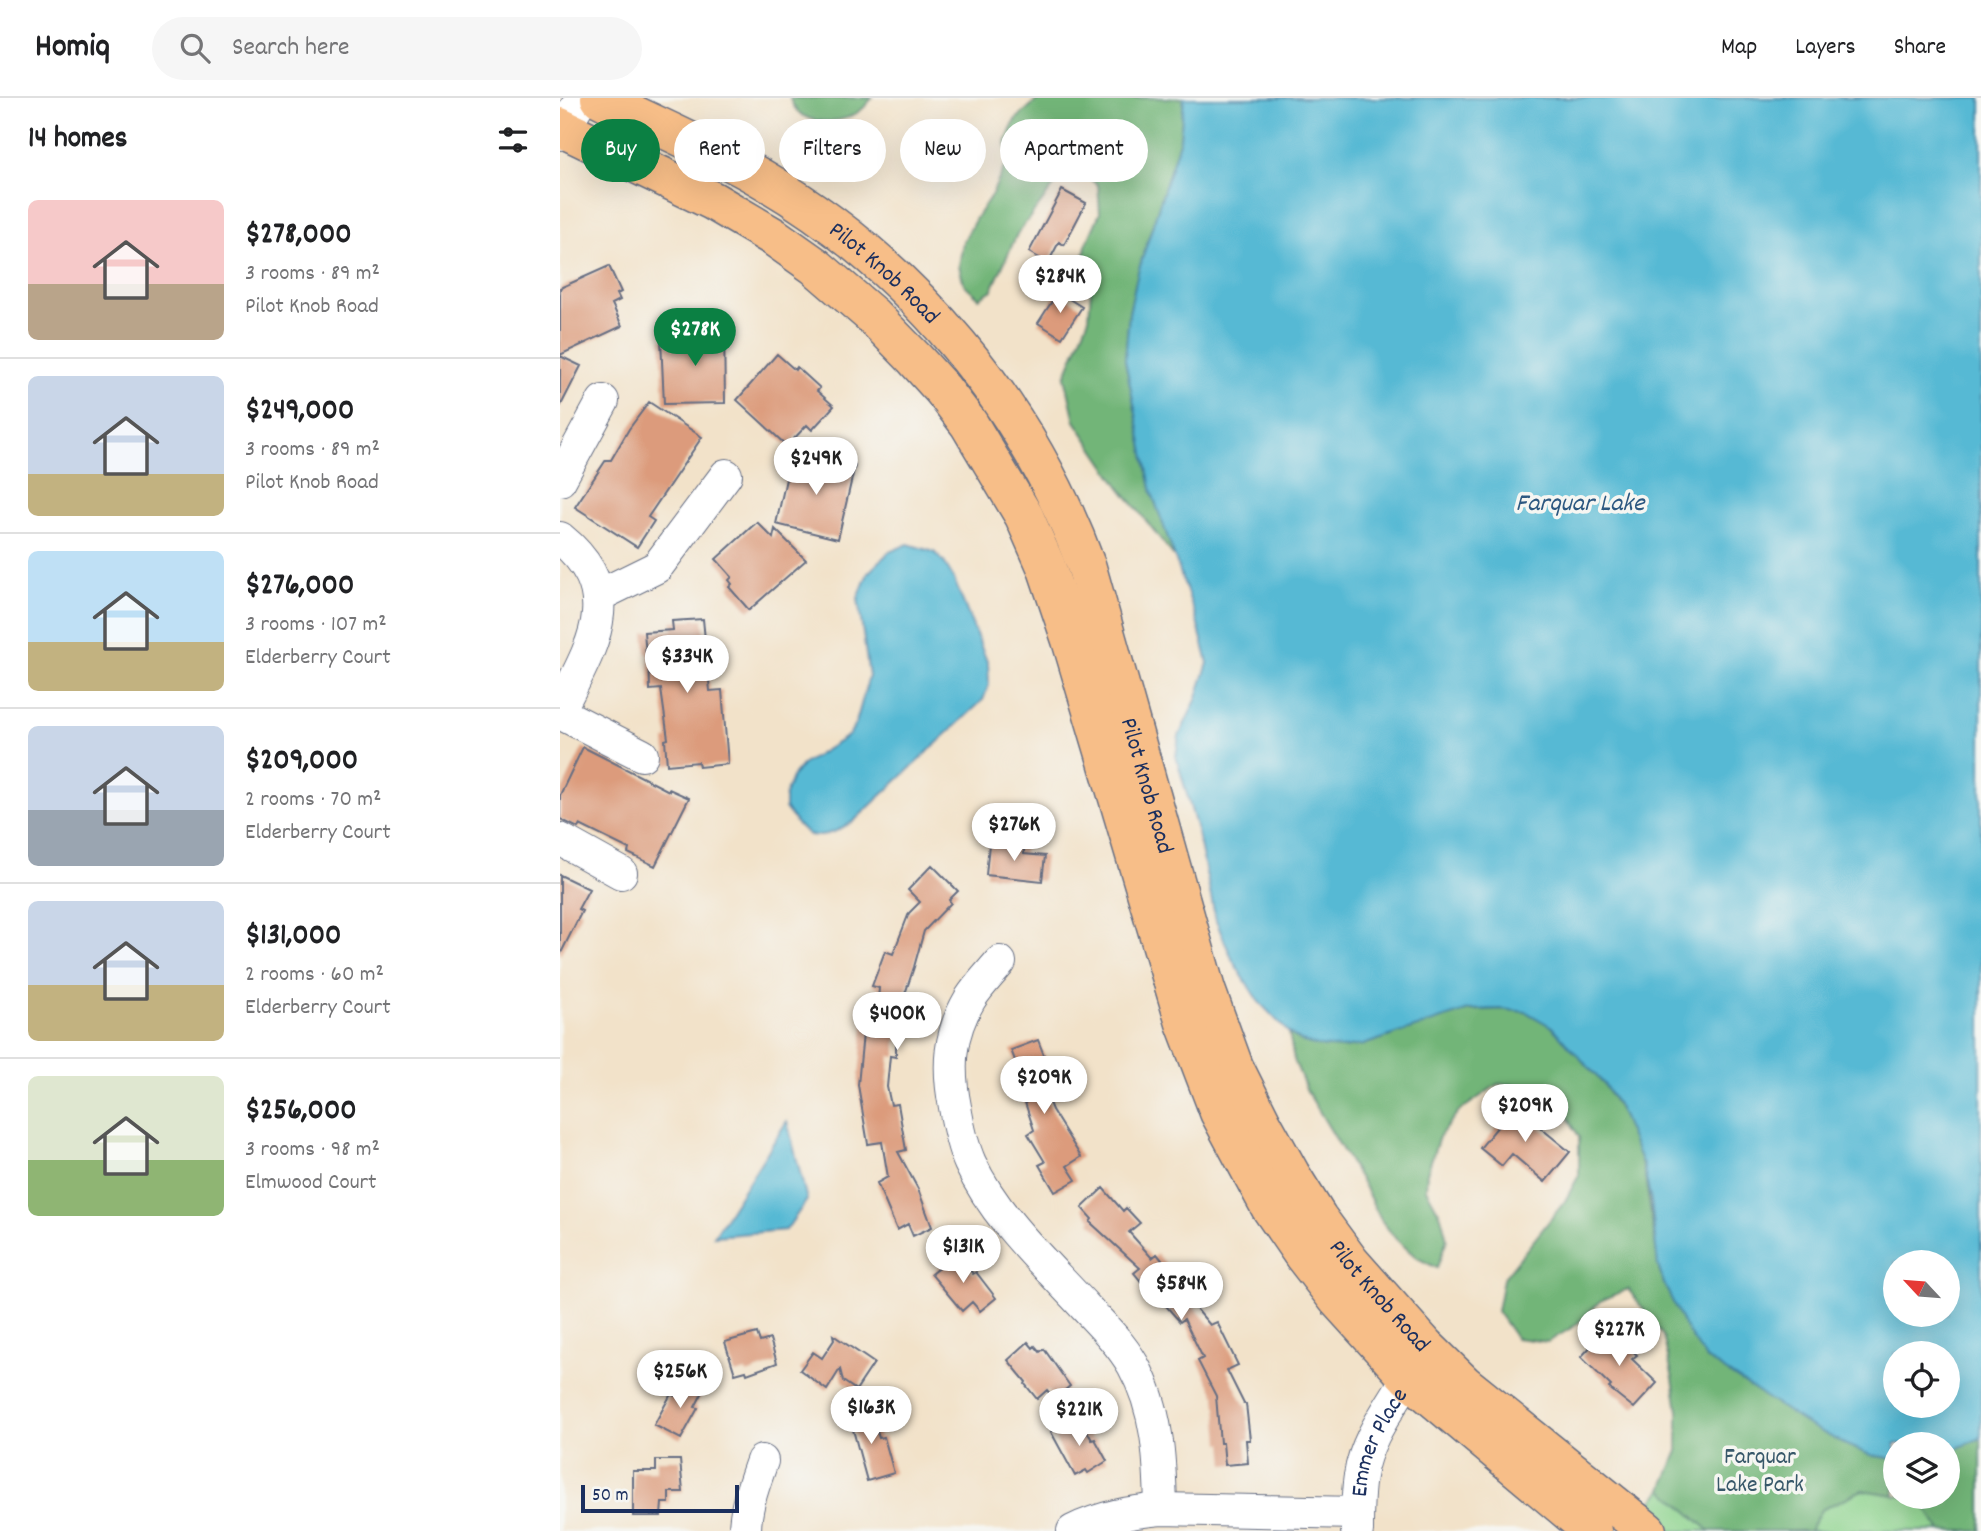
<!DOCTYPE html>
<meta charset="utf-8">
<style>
body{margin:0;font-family:Dekko,sans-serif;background:#f6f6f6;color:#202124;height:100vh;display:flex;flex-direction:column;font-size:26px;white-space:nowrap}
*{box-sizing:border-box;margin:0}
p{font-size:23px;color:#757577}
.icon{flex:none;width:38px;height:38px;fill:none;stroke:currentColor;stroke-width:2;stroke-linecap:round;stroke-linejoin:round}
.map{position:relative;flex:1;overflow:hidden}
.sheet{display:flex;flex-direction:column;background:#fff;width:560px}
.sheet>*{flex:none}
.hud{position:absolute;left:21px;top:21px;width:665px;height:63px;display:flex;gap:14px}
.needle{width:46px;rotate:296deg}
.fabs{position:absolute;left:1323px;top:1152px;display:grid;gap:14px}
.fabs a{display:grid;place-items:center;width:77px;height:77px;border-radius:50%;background:#fff;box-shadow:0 7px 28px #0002;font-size:35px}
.scale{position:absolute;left:21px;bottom:18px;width:158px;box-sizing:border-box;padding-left:7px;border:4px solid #1b2f5e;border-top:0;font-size:19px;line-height:24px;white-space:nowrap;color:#1b2f5e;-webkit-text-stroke:5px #f6f6f2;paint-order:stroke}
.price{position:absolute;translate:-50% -60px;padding:0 16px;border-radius:24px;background:#fff;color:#222;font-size:23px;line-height:46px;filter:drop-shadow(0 2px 4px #0008)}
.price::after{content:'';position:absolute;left:50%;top:42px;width:21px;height:16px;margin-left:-10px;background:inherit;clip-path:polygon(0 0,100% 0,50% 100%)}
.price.on{background:#0b8043;color:#fff}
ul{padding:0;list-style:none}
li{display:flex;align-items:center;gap:21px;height:175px;padding:0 28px}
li+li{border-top:2px solid #e0e0e0}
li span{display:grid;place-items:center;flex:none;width:196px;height:140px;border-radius:10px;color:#555}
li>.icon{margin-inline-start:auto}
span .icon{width:84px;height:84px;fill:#fffc;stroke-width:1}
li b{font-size:30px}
h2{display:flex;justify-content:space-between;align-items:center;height:84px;padding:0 28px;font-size:30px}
.chip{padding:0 24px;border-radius:32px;background:#fff;box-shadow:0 7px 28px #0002;font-size:24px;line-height:63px}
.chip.on{background:#0b8043;color:#fff}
header{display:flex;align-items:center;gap:42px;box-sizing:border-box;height:98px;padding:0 35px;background:#fff;border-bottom:2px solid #e0e0e0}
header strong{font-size:33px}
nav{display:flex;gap:38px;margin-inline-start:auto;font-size:24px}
.search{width:490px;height:63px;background:#f6f6f6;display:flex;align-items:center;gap:18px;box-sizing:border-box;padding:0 24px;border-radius:38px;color:#757577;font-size:26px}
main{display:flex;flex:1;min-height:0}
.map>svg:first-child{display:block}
</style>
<header>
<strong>Homiq</strong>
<div class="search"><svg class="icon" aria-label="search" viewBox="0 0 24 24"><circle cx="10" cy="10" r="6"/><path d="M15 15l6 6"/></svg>Search here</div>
<nav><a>Map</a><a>Layers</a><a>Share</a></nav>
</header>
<main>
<section class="sheet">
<h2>14 homes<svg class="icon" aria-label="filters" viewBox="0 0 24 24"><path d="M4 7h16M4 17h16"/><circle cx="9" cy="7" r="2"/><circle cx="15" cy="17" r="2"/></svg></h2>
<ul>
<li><span style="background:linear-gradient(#f6c9c9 60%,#b9a48a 0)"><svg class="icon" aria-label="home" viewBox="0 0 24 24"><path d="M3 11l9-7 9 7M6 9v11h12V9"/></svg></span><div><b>$278,000</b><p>3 rooms · 89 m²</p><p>Pilot Knob Road</p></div></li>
<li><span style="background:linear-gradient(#c9d6e8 70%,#c2b280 0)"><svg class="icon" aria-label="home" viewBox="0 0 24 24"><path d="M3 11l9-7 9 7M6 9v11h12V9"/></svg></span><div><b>$249,000</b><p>3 rooms · 89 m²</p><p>Pilot Knob Road</p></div></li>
<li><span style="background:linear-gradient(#bfe0f5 65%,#c2b280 0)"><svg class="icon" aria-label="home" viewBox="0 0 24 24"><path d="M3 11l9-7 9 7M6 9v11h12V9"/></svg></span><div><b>$276,000</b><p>3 rooms · 107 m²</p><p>Elderberry Court</p></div></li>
<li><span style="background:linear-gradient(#c9d6e8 60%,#9aa5b1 0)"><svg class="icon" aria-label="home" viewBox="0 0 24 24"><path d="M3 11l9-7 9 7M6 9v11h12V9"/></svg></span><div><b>$209,000</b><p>2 rooms · 70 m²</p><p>Elderberry Court</p></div></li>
<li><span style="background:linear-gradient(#c9d6e8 60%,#c2b280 0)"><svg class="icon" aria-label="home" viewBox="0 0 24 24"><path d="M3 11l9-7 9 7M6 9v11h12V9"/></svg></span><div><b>$131,000</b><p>2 rooms · 60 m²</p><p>Elderberry Court</p></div></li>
<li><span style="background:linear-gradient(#dfe7d0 60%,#8fb573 0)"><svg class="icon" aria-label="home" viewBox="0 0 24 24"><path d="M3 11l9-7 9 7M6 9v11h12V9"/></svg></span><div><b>$256,000</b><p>3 rooms · 98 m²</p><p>Elmwood Court</p></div></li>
</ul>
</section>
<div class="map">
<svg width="1421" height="1433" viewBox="0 0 1421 1433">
<rect width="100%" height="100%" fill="#f6f6f2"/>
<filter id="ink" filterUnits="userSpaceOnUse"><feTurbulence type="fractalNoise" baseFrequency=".0143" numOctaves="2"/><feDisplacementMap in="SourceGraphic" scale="14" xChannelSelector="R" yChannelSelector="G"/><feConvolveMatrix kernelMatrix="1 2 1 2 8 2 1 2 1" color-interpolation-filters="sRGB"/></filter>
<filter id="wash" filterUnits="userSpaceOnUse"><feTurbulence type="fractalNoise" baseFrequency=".00686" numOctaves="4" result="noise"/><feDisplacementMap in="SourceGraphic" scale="28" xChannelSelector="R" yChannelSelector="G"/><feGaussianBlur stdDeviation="1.57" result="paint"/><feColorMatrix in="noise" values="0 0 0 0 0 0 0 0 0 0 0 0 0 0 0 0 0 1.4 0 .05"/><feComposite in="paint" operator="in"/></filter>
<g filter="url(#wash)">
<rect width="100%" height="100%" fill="#f2e2c9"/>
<path fill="#8dd38d" stroke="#548176" stroke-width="2" d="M1182,1283L1243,1324L1310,1357L1335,1361V1398H1388V1354L1421,1433H1087L1088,1409L1171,1306Z"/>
<path fill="#72b578" stroke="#46726b" stroke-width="2" d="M230,0H312C309,4 305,9 301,12C285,25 254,28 238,14C234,11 232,5 230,0Z
M482,0H624L620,41L578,174L569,215L565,262L592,395L616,461L559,388L515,323L505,279L529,220L531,189L522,171L526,147L540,115L538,87L525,78L501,79L457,136L432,192L419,200L404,186L399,168L403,144L416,120L432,96L448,62L446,44L455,22L476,3Z
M942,911L966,914L991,928L1044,986L1060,1013L1076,1044L1085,1078L1100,1175L1134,1241L1146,1260L1210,1302L1284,1346L1313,1357L1335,1361V1397L1302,1392L1261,1412L1249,1433H1150L1102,1391L1118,1353V1313L1113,1280L1103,1238L1068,1191L1040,1203L1016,1227L988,1244L956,1240L937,1213L943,1181L1005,1103L1019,1077V1039L1006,1015L958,987L938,986L898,1014L879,1039L867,1075L866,1091L881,1118L887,1141L877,1170L857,1160L836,1141L821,1122L803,1086L747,993L734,962L729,935L741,943L782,950L803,947L904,913Z
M1421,1339V1433H1381L1365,1409L1358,1401L1340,1398H1388V1354Z"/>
<path fill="#56b9d4" stroke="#387499" stroke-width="2" fill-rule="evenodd" d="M624,0H1421V1340L1388,1354V1346H1335V1361L1310,1357L1284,1346L1243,1324L1146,1260L1126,1231L1105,1188L1098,1168L1091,1103L1083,1067L1058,1008L1044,986L992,929L966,914L942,911L909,912L803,947L782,950L757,948L741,943L728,934L698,903L673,863L656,823L637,732L616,658L619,638L636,602L648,565L636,519L592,395L565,262L569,215L578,174L620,41ZM1335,1164H1388V1216H1335ZM1335,1255H1388V1307H1335Z
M348,446L374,454L384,464L393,479L428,566L429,586L423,602L294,723L276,733L261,738L249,737L237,726L225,710V697L232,679L242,667L289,637L296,625L309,578L298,500L308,475L329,454Z
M227,1023L247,1102L226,1132L154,1138Z"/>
<g id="blocks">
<path fill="#dc9b7b" d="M502,92L526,105L504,147L499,144L488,165L469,154Z
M49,168L61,194L57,196L60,202L52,206L62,228L0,257V190Z
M498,194L522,209L502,240L478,225Z
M131,229H164L165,305L104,306L101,241L131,240Z
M217,256L235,272L237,269L260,290L257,293L274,308L252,332L247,327L227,348L177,302Z
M0,258L21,268L0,309Z
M89,304L142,339L88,419L94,423L77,449L15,409L46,362H51L69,331Z
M262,359L295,367L278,441L216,426L230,363L259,370Z
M197,424L213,440L215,431L246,462L189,512L169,489L172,486L169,482L172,479L156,461Z
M143,521L150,593L162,592L168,666L139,669L138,664L107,667L105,642L108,641L101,591L90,592L89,556H86L84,534L113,532L112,523Z
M23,649L109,693V691L129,700L95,768L68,755L69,751L20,727L18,730L0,721V697Z
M429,746L464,749V756L485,758L482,783L426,777Z
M372,767L398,793L389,802L391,805L364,833L354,869L342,905L339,941L336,940V959L330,958L327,989L331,1007L338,1006L346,1052L338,1054L358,1091L372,1129L353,1138L348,1126L337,1132L317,1085L328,1079L322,1044L308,1046L298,987L304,925L316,926L319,890L312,888L325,853L333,856L349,815L360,804L348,792Z
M0,777L29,791L18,811L22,813L0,857Z
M478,942L496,988L484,992L492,1012L521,1059L507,1068L516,1082L495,1094L479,1067L485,1064L468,1036L474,1032L454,971L458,970L451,952Z
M957,1005L980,1024L977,1027L1010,1054L985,1084L952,1056L942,1068L920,1050Z
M543,1090L563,1113L566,1110L580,1125L569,1134L592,1160L597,1156L620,1184L616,1187L650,1227L657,1224L678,1267L667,1272L684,1306H686L690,1342H686L688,1365L665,1367L663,1345H660L656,1298L638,1263L643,1260L624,1221L620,1224L600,1201L597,1203L574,1175L580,1170L530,1124L532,1121L522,1110Z
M393,1158L403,1170L406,1167L413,1176L416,1174L436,1200L420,1213L412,1204L402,1213L371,1176Z
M1048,1230L1077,1257L1072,1261L1097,1285L1074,1310L1049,1290L1051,1288L1021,1259Z
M197,1235L200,1244L210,1241L217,1265L187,1276L186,1273L175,1276L165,1244Z
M273,1237L314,1265L296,1292L283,1283L280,1271L267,1292L240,1272L253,1254L262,1260L274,1242Z
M468,1244L473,1250L475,1248L480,1254L484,1251L510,1288L494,1301L487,1292L477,1301L465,1286L466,1284L448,1262Z
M124,1282L144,1292L135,1309L138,1310L121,1341L94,1327L111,1296L115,1298Z
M310,1311L319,1340L324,1339L334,1375L307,1383L289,1317Z
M514,1321L522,1336L527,1333L532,1342L535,1341L547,1363L528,1375L526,1372L515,1378L491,1334Z
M96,1362H120L123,1394H109V1405H102L101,1418H73V1373H96Z"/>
</g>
</g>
<g filter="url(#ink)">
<use href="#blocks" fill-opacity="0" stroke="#666e83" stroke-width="2"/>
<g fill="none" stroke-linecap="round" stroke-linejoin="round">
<g stroke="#666e83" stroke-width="34">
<g id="minor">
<path d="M0,36L22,0"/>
<path d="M0,382L43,303"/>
<path d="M0,440C68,495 31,549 0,611"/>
<path d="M38,498L97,469L166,377"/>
<path d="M0,615L82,657"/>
<path d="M0,741L61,775"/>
<path d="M440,864C430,876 418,888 410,901C389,936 387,969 395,1009C398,1027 402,1047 410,1065C436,1121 485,1165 526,1210C542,1227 561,1246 573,1267C598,1312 600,1360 601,1411"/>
<path d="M185,1433C185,1409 194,1386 202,1363"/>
<path d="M513,1433C541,1419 570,1414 601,1411L797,1415"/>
<path id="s1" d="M797,1433C797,1415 797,1396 800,1378C805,1342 830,1310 848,1279"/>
</g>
</g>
<g stroke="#666e83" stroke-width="41">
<g id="major">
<path id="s2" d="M40,0C93,27 149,50 201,80C351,167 468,307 527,470L646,892L674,969L702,1025L731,1077L758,1120L791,1165L864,1247L904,1286L1087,1433"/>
<path d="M0,29L153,103L214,139L255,168L313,218L355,261L383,292L409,326L464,418L486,468L511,542L625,925L659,1014L710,1109L743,1157L778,1202L848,1279L1032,1433"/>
</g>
</g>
<use href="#minor" stroke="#fff" stroke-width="32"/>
<use href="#major" stroke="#f7be88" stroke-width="38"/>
</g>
</g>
<g text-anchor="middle" stroke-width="7" stroke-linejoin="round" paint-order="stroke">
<g font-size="24" fill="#1b2f5e" stroke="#f6f6f2">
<text dy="8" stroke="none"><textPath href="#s2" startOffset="336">Pilot Knob Road</textPath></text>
<text dy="8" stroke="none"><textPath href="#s2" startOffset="924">Pilot Knob Road</textPath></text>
<text dy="8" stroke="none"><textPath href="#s2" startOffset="1491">Pilot Knob Road</textPath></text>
<text dy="8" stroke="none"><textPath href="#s1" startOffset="93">Emmer Place</textPath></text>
</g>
<g font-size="24" fill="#38586a" stroke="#f6f6f2">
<text x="1200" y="1365">Farquar<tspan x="1200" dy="28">Lake Park</tspan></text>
</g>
<g font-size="26" font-style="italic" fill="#2d5881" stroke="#f6f6f2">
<text x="1020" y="412">Farquar Lake</text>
</g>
</g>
</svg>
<div class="fabs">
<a><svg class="needle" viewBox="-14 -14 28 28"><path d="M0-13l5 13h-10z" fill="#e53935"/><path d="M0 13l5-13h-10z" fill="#757577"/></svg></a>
<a><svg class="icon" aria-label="locate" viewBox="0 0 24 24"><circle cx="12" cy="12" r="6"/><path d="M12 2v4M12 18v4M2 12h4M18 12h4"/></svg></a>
<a><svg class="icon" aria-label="layers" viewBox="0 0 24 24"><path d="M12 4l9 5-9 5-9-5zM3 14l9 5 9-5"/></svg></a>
</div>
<div class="scale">50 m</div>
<b class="price" style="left:500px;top:217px">$284K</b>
<b class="price on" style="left:135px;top:270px">$278K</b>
<b class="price" style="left:256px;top:399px">$249K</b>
<b class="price" style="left:127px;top:597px">$334K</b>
<b class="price" style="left:454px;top:765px">$276K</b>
<b class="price" style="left:337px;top:954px">$400K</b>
<b class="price" style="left:484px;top:1018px">$209K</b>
<b class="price" style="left:965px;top:1046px">$209K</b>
<b class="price" style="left:403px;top:1187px">$131K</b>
<b class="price" style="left:621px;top:1224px">$584K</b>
<b class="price" style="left:1059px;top:1270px">$227K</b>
<b class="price" style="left:120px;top:1312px">$256K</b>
<b class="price" style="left:311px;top:1348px">$163K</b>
<b class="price" style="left:519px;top:1350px">$221K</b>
<div class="hud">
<a class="chip on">Buy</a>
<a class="chip">Rent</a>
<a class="chip">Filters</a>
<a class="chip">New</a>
<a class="chip">Apartment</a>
</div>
</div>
</main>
